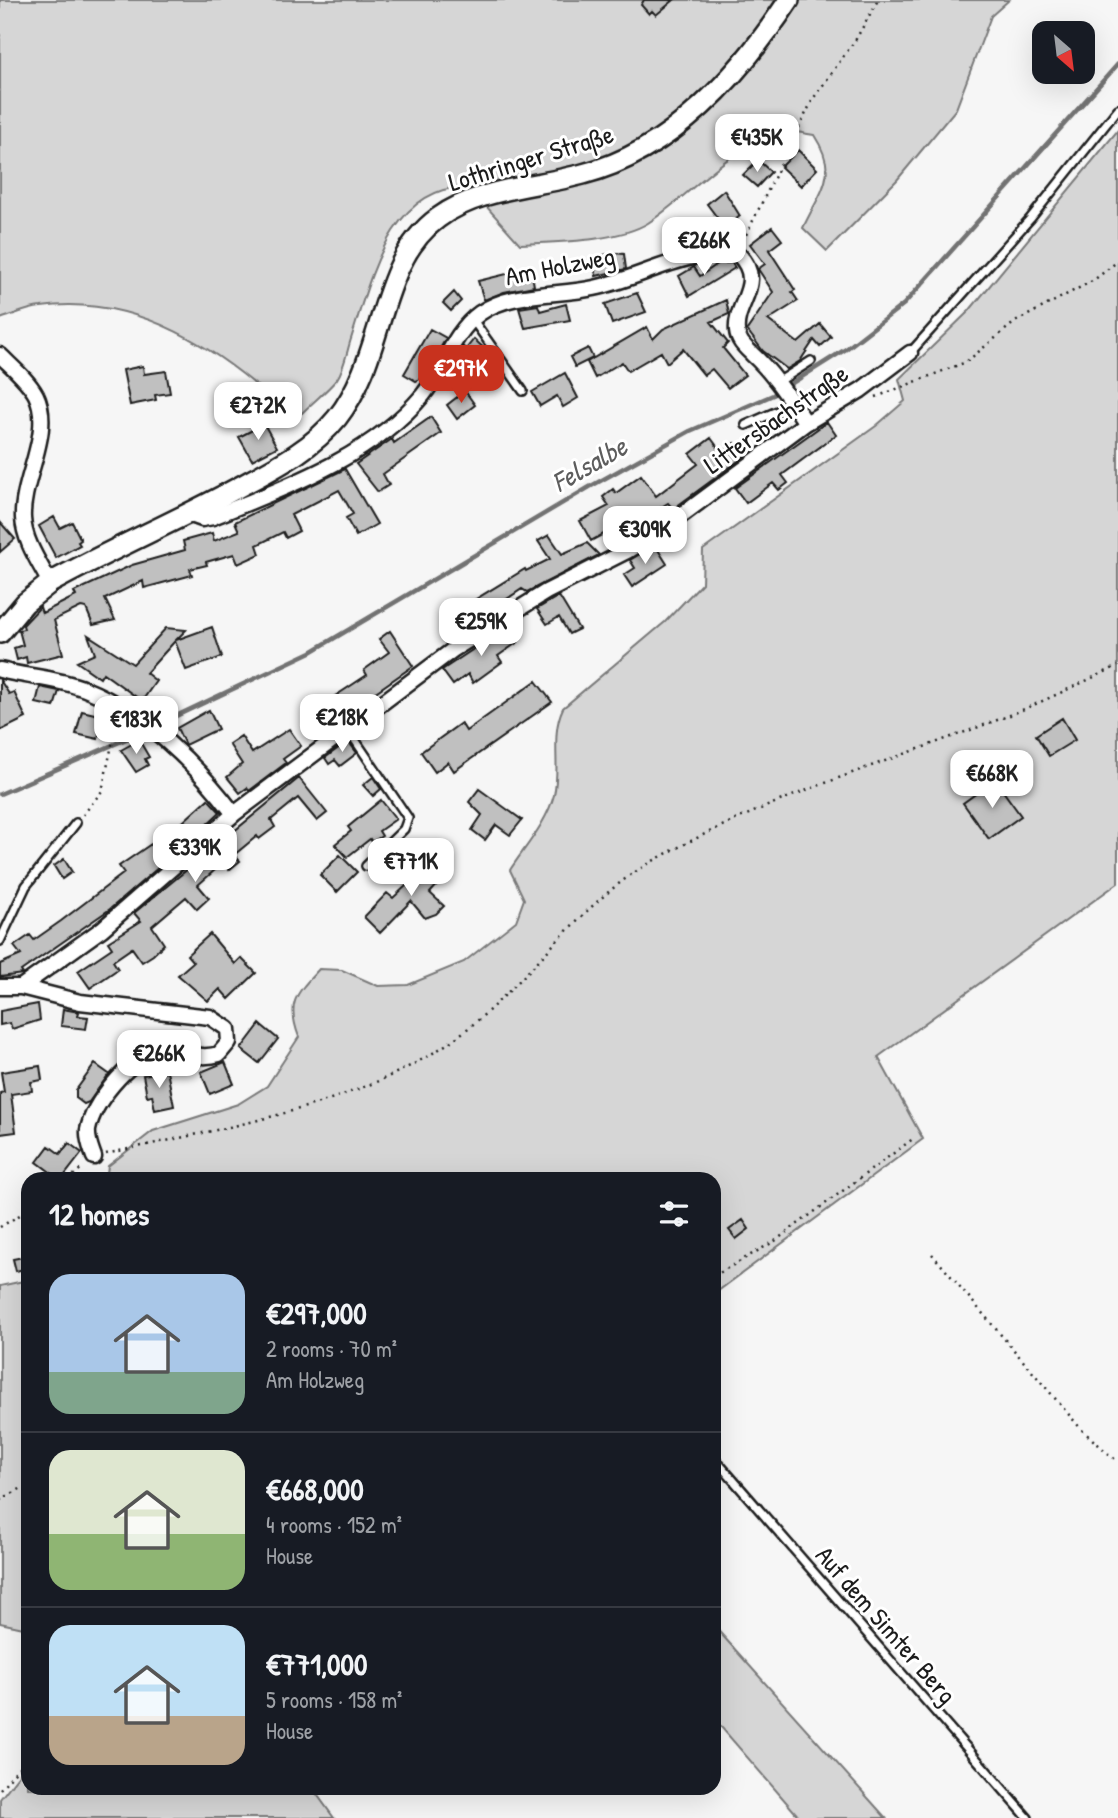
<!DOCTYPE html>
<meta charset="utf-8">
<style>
body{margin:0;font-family:"Patrick Hand",sans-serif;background:#20242c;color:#f1f3f6;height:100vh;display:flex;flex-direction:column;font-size:26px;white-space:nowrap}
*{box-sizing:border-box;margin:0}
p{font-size:23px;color:#9ea1a6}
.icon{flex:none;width:38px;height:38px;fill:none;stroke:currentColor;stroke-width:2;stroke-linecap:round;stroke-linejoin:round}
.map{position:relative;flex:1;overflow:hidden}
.sheet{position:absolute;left:21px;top:1172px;width:700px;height:623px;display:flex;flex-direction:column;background:#171b24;border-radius:21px;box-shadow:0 7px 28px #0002}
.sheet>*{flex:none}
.needle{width:46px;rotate:152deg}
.buttons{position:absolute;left:1032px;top:21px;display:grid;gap:14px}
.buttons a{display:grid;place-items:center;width:63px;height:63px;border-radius:14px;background:#171b24;box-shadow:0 7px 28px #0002;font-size:35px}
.price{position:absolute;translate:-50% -60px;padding:0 16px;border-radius:14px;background:#fff;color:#222;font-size:23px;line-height:46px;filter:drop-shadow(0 2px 4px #0008)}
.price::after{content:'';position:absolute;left:50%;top:42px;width:21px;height:16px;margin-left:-10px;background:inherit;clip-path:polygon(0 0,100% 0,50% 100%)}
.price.selected{background:#c8321e;color:#fff}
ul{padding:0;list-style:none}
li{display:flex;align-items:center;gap:21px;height:175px;padding:0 28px}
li+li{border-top:2px solid #363941}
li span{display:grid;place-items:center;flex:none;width:196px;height:140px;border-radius:21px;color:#555}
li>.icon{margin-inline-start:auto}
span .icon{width:84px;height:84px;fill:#fffc;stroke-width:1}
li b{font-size:30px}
h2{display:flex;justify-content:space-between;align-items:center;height:84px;padding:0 28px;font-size:30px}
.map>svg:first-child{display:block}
</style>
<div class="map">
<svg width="1118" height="1818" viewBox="0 0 1118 1818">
<rect width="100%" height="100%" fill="#f6f6f6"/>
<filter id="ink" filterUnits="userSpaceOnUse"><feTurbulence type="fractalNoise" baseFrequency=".0143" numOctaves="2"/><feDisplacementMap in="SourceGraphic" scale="14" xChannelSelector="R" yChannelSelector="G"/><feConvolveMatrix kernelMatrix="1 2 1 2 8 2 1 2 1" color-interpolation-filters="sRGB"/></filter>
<g filter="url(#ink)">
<path fill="#d6d6d6" stroke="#797979" stroke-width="2" d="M0,0H1009L991,16L956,109L897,180L827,251L803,228C821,189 840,175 814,135C806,134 795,131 787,132C733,140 691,196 648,223C617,242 556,242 520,244L469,187C391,184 370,280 351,339C347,351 344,369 337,379C327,391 313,402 302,413L288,414C222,350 138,294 41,307C28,308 13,315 0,319Z
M1118,130V883L878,1057L923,1139L714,1294V1180H106L108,1166L153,1131L238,1104L267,1086L299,1037C286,1003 296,994 319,969L342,970L378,986L408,985L464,962L516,921L524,899L510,870C525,847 547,822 554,795C561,766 550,735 563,708L665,622L702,583L703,550L876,426L905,401L899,379L969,311Z
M28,1280V1629L0,1623V1286Z
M714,1626L886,1818H800L714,1719Z
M28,1763V1788L313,1789L334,1818H0V1799Z"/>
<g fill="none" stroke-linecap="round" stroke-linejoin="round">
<path stroke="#727272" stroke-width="4.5" d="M155,726L311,652L593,485L690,431L773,395L846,349L904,304L1118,64
M0,794L147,730"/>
</g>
<path fill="#c0c0c0" stroke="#1c1c1c" stroke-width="2" d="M644,0H674L656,15L652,11L649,14L641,5Z
M798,150L817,169L801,186L781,167Z
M758,160L771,172L757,187L743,175Z
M724,190L740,216L725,228L707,204Z
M772,227L782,240L769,250L795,290L792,292L798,301L768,320L798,343L820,324L831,337L820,347L814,340L800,361L787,369L763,351L747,330L773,292L758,269L765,264L750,244Z
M614,253L624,254L626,269L596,276L593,257Z
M719,263H732L735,268L689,296L679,276L694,267L700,276Z
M531,268L534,286L504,292L484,300L478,281Z
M454,292L461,301L451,311L443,303Z
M637,293L646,312L612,324L605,304Z
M726,300L729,314L711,322L728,343L723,348L745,375L728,388L712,369L704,375L683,349L667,363L661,352L628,371L622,362L595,378L587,362L647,327L653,339L663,329Z
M566,304L570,320L525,328L519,308L538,305L540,311Z
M430,329L446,338L425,376L416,381L404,374Z
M474,339L488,352L468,378L452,366L463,347L466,349Z
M588,348L593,358L575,367L570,357Z
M143,366L144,374L166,371L170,393L155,395L156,400L130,405L123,370Z
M565,373L578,398L563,407L557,396L540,406L532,392Z
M465,391L475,405L457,419L447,405Z
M431,417L441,433L383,474L389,485L378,492L356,464L392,439L394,443Z
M827,422L836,435L782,475L788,483L779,490L773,483L746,503L735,488Z
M264,424L277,447L252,460L239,437Z
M711,438L722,453L735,443L745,456L673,509L668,503L626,529L622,524L591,541L580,521L609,506L603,497L613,489L616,493L641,475L656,496L698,464L690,454Z
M345,469L377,524L356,536L346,518L353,514L339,490L291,515L299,531L286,538L283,532L257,545L260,554L238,564L234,554L206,562L207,565L190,569L192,575L144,588L143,581L105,599L115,620L93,625L86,608L81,607L54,620L63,654L27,663L26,657L17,660L14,648L23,645L19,630L24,629L23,625L40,607L42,613L76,596L74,592L132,565L185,550L183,541L212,533L214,541L239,531L235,522Z
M54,517L60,528L72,522L81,540L78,542L80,545L56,558L39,526Z
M0,522L15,539L0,552Z
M549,535L562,554L587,543L599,555L527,592L522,589L455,633L445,618L525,569L526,571L550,559L538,541Z
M655,545L667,564L632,587L624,575L635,568L630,560Z
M559,596L579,629L569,634L559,617L547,624L537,609Z
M212,627L222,657L186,670L175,641L146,673L156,681L142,701L103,673L100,678L77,662L95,654L88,635L133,664L166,628L186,630L176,640Z
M507,627L518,642L498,656L502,662L473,683L468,674L453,685L442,670Z
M390,631L413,666L334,721L337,725L323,735L308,714L367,675L364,670L389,652L379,639Z
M0,680L9,694L14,692L26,718L0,731Z
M536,681L552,702L454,771L448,762L435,772L421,752L461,723L466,731Z
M40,687L59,691L54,707L36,703Z
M209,710L218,729L185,745L177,728Z
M82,711L103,716L98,739L76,734Z
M1062,718L1075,740L1049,756L1036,735Z
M289,729L301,746L283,759L286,763L249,791L247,788L240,793L227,777L242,764L229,744L241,736L252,753Z
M139,740L149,757L145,759L148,765L136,772L121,750Z
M348,741L357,753L340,766L335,760L329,764L325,758Z
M373,777L381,789L373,796L363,785Z
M299,778L327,813L317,821L298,798L271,820L275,827L259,839L257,836L234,855L240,861L229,870L224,862L198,885L209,898L197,909L186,897L152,926L164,944L153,955L142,962L132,948L113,961L118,969L90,988L78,971L112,948L108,942L141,921L134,913Z
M995,780L1021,816L989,839L963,803Z
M479,789L522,820L510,835L496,825L485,840L472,830L482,815L469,802Z
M208,799L220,812L187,843L174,830Z
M381,800L396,819L379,831L382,836L372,842L370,839L347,857L335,844L351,831L348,827Z
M151,844L166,861L110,909L21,971L23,974L0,977V964L21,955L14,946L30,935L34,940L61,921L124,873L119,866Z
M340,855L357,872L337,892L320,875Z
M436,858L449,872L430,893L444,906L436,914L425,918L411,901L380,933L364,917L387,893L393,898Z
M64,859L72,872L62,879L54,866Z
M210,934L235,964L241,958L256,973L229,999L220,989L208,1001L178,975L193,962L187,955Z
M38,1004L40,1020L12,1029L10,1023L0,1025V1011Z
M63,1009L79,1012L78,1016L88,1017L86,1029L61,1026Z
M260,1024L278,1039L259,1063L241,1049Z
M225,1062L234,1084L210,1094L201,1072Z
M95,1064L109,1074L89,1102L84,1104L76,1098V1090Z
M40,1066L42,1080L31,1082L32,1091L11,1094L16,1132L0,1134V1093L4,1092L1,1072Z
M167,1071L174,1106L155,1110L152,1095L147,1096L143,1075Z
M69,1143L82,1153L61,1180L37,1162L49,1146L60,1154Z
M743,1220L749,1229L736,1239L729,1230Z
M28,1256V1268L16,1271L13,1259Z"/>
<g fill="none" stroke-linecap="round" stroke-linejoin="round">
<g stroke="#1c1c1c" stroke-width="12">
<path id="lane" d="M473,320L523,391
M910,353L1030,219L1118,109
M778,382L811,361
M746,425L793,404
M347,728L408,818L404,829L366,866
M0,941L26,886L76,823
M714,1458L1028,1818"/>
</g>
<g stroke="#1c1c1c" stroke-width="19">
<path id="street" d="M0,355C12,367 28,380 36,395C54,432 21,480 23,518C24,541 40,564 50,583
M188,514L202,519L213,517C286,487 371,457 423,395C444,369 452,333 480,313C511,291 558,296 594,288C642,278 687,248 738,254C767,283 734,303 737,331C738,341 745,347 752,354C774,374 789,398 806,423
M0,670C28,677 57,678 85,689C143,712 197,765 234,814
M0,987H21L80,1002L210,1017L228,1029L229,1042L219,1054C198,1061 176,1048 154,1054C127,1061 93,1103 88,1130C87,1140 91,1148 94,1157
M21,987L102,929L234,814L454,649L546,592L627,551L667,526L806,423L861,390L910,353"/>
</g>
<g stroke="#1c1c1c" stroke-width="24">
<path id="secondary" d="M0,633L25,603L50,583C111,549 177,521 239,487C274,468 311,450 337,418C386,356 377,262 438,218C479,188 535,187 583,174C673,151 740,74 789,0"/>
</g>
<path stroke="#1c1c1c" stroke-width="2.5" stroke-dasharray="2 5" stroke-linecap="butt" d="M743,241L813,99L856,39L878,0
M876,397L966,362L1015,322L1094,280L1118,261
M83,815L102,791L117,722
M106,1154C220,1128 368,1106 462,1033C530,981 577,904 653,861C760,801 878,765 992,722C1035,706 1076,685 1118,666
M68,1180L83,1167
M0,1227L28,1210
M932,1254L1082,1430L1118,1462
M714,1276L775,1241L914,1138
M0,1500L22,1488
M0,1789L28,1757"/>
<use href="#lane" stroke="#fff" stroke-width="7"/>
<use href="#street" stroke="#fff" stroke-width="14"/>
<use href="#secondary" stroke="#fff" stroke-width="19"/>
</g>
</g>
<g text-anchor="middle" stroke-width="6" stroke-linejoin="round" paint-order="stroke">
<g font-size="26" fill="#1c1c1c" stroke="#fff">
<text transform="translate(531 158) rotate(-17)" y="9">Lothringer Straße</text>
<text transform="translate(560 266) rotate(-11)" y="9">Am Holzweg</text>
<text transform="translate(776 419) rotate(-35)" y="9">Littersbachstraße</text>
<text transform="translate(886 1625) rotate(49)" y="9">Auf dem Simter Berg</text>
</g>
<g font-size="28" font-style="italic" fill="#5d5d5d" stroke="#fff">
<text transform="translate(589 464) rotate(-30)" y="10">Felsalbe</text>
</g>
</g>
</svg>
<div class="buttons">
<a><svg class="needle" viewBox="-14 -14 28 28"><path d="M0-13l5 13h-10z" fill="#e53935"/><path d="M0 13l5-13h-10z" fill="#9ea1a6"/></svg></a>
</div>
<b class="price" style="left:757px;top:174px">€435K</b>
<b class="price" style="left:704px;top:277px">€266K</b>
<b class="price selected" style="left:461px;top:405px">€297K</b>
<b class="price" style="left:258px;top:442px">€272K</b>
<b class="price" style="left:645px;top:566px">€309K</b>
<b class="price" style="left:481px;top:658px">€259K</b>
<b class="price" style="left:342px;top:754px">€218K</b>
<b class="price" style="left:136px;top:756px">€183K</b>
<b class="price" style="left:992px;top:810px">€668K</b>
<b class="price" style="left:195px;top:884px">€339K</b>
<b class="price" style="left:411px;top:898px">€771K</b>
<b class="price" style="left:159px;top:1090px">€266K</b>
<section class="sheet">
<h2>12 homes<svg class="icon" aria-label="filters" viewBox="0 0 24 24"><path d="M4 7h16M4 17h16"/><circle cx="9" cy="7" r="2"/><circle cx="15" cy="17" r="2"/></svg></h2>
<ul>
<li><span style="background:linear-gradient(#a9c7e8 70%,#7fa58c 0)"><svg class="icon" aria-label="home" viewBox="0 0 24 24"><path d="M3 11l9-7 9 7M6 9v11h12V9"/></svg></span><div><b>€297,000</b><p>2 rooms · 70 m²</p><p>Am Holzweg</p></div></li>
<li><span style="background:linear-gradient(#dfe7d0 60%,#8fb573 0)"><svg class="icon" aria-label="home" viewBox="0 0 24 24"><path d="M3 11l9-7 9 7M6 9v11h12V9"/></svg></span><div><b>€668,000</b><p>4 rooms · 152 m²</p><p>House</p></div></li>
<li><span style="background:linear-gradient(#bfe0f5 65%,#b9a48a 0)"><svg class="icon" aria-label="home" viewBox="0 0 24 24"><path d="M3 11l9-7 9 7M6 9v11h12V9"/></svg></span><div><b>€771,000</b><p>5 rooms · 158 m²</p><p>House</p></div></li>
</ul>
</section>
</div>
